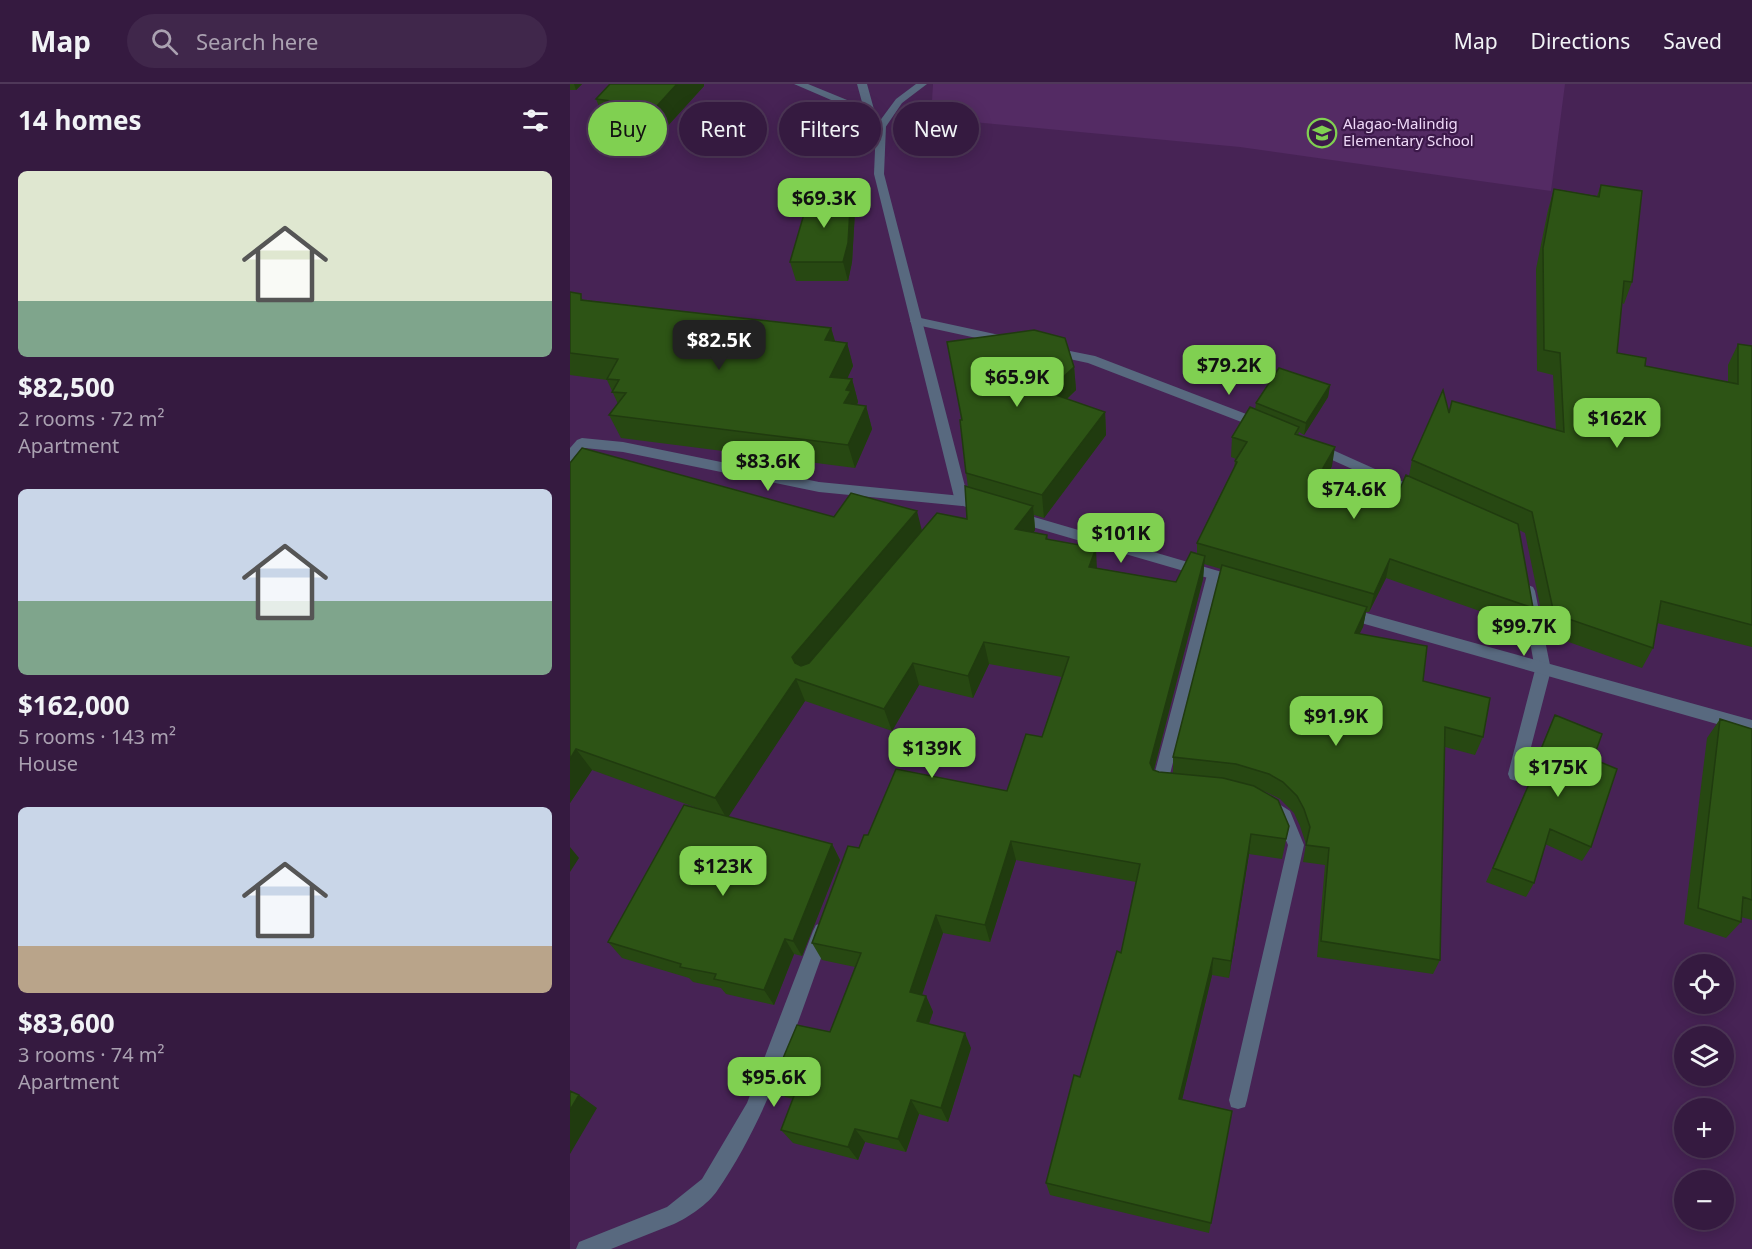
<!DOCTYPE html>
<meta charset="utf-8">
<style>
body{margin:0;font-family:"Noto Sans",sans-serif;background:#40274b;color:#f1f3f6;height:100vh;display:flex;flex-direction:column;font-size:22px;white-space:nowrap}
*{box-sizing:border-box;margin:0}
p{font-size:20px;color:#aaa1b1}
.icon{flex:none;width:33px;height:33px;fill:none;stroke:currentColor;stroke-width:2;stroke-linecap:round;stroke-linejoin:round}
.map{position:relative;flex:1;overflow:hidden}
.panel{display:flex;flex-direction:column;background:#351a40;width:570px}
.panel>*{flex:none}
.guide{position:absolute;left:18px;top:18px;width:570px;height:54px;display:flex;gap:12px}
.buttons{position:absolute;left:1104px;top:870px;display:grid;gap:12px}
.buttons a{display:grid;place-items:center;width:60px;height:60px;border-radius:50%;background:#351a40;box-shadow:0 3px 15px #0003,0 0 0 2px #4f3859;font-size:30px}
.price{position:absolute;translate:-50% -51px;padding:0 14px;border-radius:12px;background:#80d051;color:#111;font-size:20px;line-height:39px;filter:drop-shadow(0 2px 3px #0008)}
.price::after{content:'';position:absolute;left:50%;top:36px;width:18px;height:14px;margin-left:-9px;background:inherit;clip-path:polygon(0 0,100% 0,50% 100%)}
.price.active{background:#222;color:#fff}
ul{padding:0;list-style:none}
li{display:grid;align-content:center;gap:12px;height:318px;padding:0 18px}
li span{display:grid;place-items:center;height:186px;border-radius:9px;color:#555}
li>.icon{margin-inline-start:auto}
span .icon{width:108px;height:108px;fill:#fffc;stroke-width:1}
li b{font-size:26px}
h2{display:flex;justify-content:space-between;align-items:center;height:72px;padding:0 18px;font-size:26px}
.tag{padding:0 21px;border-radius:27px;background:#351a40;box-shadow:0 3px 15px #0003,0 0 0 2px #4f3859;font-size:21px;line-height:54px}
.tag.active{background:#80d051;color:#111}
header{display:flex;align-items:center;gap:36px;box-sizing:border-box;height:84px;padding:0 30px;background:#351a40;border-bottom:2px solid #4f3859}
header strong{font-size:28px}
nav{display:flex;gap:33px;margin-inline-start:auto;font-size:21px}
.search{width:420px;height:54px;background:#40274b;display:flex;align-items:center;gap:15px;box-sizing:border-box;padding:0 21px;border-radius:33px;color:#aaa1b1;font-size:22px}
main{display:flex;flex:1;min-height:0}
.map>svg:first-child{display:block}
</style>
<header>
<strong>Map</strong>
<div class="search"><svg class="icon" aria-label="search" viewBox="0 0 24 24"><circle cx="10" cy="10" r="6"/><path d="M15 15l6 6"/></svg>Search here</div>
<nav><a>Map</a><a>Directions</a><a>Saved</a></nav>
</header>
<main>
<section class="panel">
<h2>14 homes<svg class="icon" aria-label="filters" viewBox="0 0 24 24"><path d="M4 7h16M4 17h16"/><circle cx="9" cy="7" r="2"/><circle cx="15" cy="17" r="2"/></svg></h2>
<ul>
<li><span style="background:linear-gradient(#dfe7d0 70%,#7fa58c 0)"><svg class="icon" aria-label="home" viewBox="0 0 24 24"><path d="M3 11l9-7 9 7M6 9v11h12V9"/></svg></span><div><b>$82,500</b><p>2 rooms · 72 m²</p><p>Apartment</p></div></li>
<li><span style="background:linear-gradient(#c9d6e8 60%,#7fa58c 0)"><svg class="icon" aria-label="home" viewBox="0 0 24 24"><path d="M3 11l9-7 9 7M6 9v11h12V9"/></svg></span><div><b>$162,000</b><p>5 rooms · 143 m²</p><p>House</p></div></li>
<li><span style="background:linear-gradient(#c9d6e8 75%,#b9a48a 0)"><svg class="icon" aria-label="home" viewBox="0 0 24 24"><path d="M3 11l9-7 9 7M6 9v11h12V9"/></svg></span><div><b>$83,600</b><p>3 rooms · 74 m²</p><p>Apartment</p></div></li>
</ul>
</section>
<div class="map">
<svg width="1182" height="1165" viewBox="0 0 1182 1165">
<rect width="100%" height="100%" fill="#472355"/>
<path fill="#542b64" d="M363,0H995L981,107L670,63L361,34Z"/>
<g fill="none" stroke-linecap="round" stroke-linejoin="round">
<path fill="#58697f" fill-rule="evenodd" d="M346,0H357L332,19L315,44H307L306,42L326,15Z"/>
<path fill="#58697f" fill-rule="evenodd" d="M287,0H297L305,29L304,31L295,29Z
M346,233L434,252L440,256L434,260L342,240L340,237Z
M480,263L525,272L697,338L698,341L697,344H687L518,279L476,270V264Z
M12,354L53,358L249,398L392,412L399,417L392,422L249,408L53,368L15,364L5,376L0,378V364L7,356Z
M745,358L854,407L856,410L849,415L844,413L740,366L738,363L740,360Z
M644,486L651,491L599,694L605,700L603,705L597,707L584,704L582,699L637,491Z
M958,501L963,503L965,507L981,586L954,690L952,695L946,697L940,695L938,690L965,586L951,507L953,503Z
M709,720L720,727L734,761L677,1016L675,1023L668,1025L661,1023L659,1016L718,761L708,737L701,727L703,722Z
M252,839L258,841L261,847C228,935 201,1029 147,1107C139,1119 118,1134 104,1140L41,1165H6L9,1158L97,1123L132,1095L177,1019L243,847L246,841Z"/>
<path fill="#58697f" fill-rule="evenodd" d="M224,0H238L304,27L316,42L314,90L398,414L420,420L422,424L420,428L415,429L387,420L385,417L304,90L306,42L296,31Z
M447,428L669,493L676,498L669,503L442,437L440,433L442,429Z
M775,523L1182,636V650L770,533L768,529L770,525Z"/>
</g>
<path fill="#274812" fill-rule="evenodd" d="M0,0H12L6,6H0Z
M134,2L94,46L35,38L26,15Z
M1031,101L1062,198L1054,220L1052,219L1047,269L1075,282L1158,298V281L1168,260L1182,262V563L1087,539L1083,564L1072,584L976,550L955,449L949,446L963,524L955,543L816,494L799,528H796L793,543L789,550L853,597L913,653L905,671L875,663L870,876L863,890L747,873L755,781L733,778L736,760L730,742L724,729L710,715L696,708L691,706L719,742L712,775L679,770L659,894L642,891L612,1015L662,1027L639,1149L480,1111L476,1099L510,993L551,869L566,798L446,776L420,858L373,849L352,911L356,912L363,928L359,940L401,964L378,1038L349,1030L336,1068L295,1058L288,1076L223,1059L211,1046L223,1015L215,1013L203,998L260,948L285,883L252,876L242,859L289,764L298,751L437,707L472,653L492,593L419,580L403,614L349,601L322,647L235,617L158,733L262,760L270,776L232,872L224,870L204,921L156,910L151,904L123,898L119,894L52,874L38,858L138,728L22,686L0,719V379L264,433L352,447L397,435L398,403L396,389L392,336L377,258L504,283L506,306L497,315L535,328L536,351L474,434L464,431L465,446L464,448L477,451L478,456L527,484L606,498L627,470V459L664,384L665,377L666,375L661,373L662,353L685,326L686,319L760,301L758,313L734,351L729,348L728,351L762,382L760,386L829,407L839,392L842,376L879,329L986,346L983,291L967,287L966,185L978,126L984,105L1027,112ZM634,480L651,485L603,673V689L589,688L584,686L633,495Z
M285,127L282,178L278,197H226L220,178Z
M0,208L14,216L261,244L265,257L277,259L283,282L277,295H282L288,318L287,321L296,322L302,345L285,384L51,354L39,331L48,320L37,296L0,291Z
M985,631L1023,675L1021,763L1012,777L975,760L964,799L956,813L916,798L958,702V695L978,647Z
M1150,635L1182,645V836L1171,833V838L1156,854L1114,840L1137,654Z"/>
<path fill="#203b0f" d="M4,0H12L6,6Z
M107,0H134V2L94,46L86,23Z
M281,108L285,127L282,178L278,197L273,178Z
M261,244L268,268L255,256Z
M277,259L283,282L267,316L260,293Z
M504,283L506,306L479,331L477,308Z
M282,295L288,318L285,324L274,319L276,306Z
M760,301L758,313L734,351L736,339Z
M296,322L302,345L285,384L278,361Z
M535,328L536,351L474,434L472,411Z
M765,363L762,382L750,403L753,384Z
M463,422L465,446L449,468L445,445Z
M347,427L353,451L231,595L222,573Z
M526,464L527,487L519,483Z
M635,472L633,495L580,700V679Z
M820,475L816,494L799,528L804,510Z
M797,523L793,543L780,569L785,549Z
M414,558L419,580L403,614L398,592Z
M343,579L349,601L322,647L314,625Z
M226,595L235,617L157,735L145,714Z
M6,665L22,686L0,719V675Z
M681,750L679,770L659,894L661,877Z
M441,757L446,776L420,858L415,841Z
M262,760L270,776L232,872L223,857Z
M0,763L9,774L0,788Z
M366,831L373,849L347,925L340,908Z
M215,855L224,870L204,921L194,906Z
M643,874L642,891L609,1029V1015Z
M356,912L363,928L354,953L347,937Z
M395,949L401,964L378,1038L371,1024Z
M9,1011L27,1024L0,1070V1026Z
M341,1016L349,1030L336,1068L328,1055Z
M285,1045L295,1058L288,1076L278,1063Z"/>
<path fill="#2d5415" stroke="#203b0f" stroke-width="1.5" d="M40,0H107L86,23L26,15Z
M1031,101L1072,107L1062,198L1054,197L1047,269L1076,274L1075,282L1168,300V260L1182,262V541L1091,517L1083,564L984,530L962,428L842,376L873,306L879,329L882,317L994,348L990,269L974,266L973,164L984,105L1029,113Z
M281,108L278,159L273,178H220L234,130L236,111Z
M0,208L11,210V216L261,244L255,256L277,259L260,293L282,295L276,306L281,307L274,319L296,322L278,361L39,331L56,309L42,308L49,296L37,295L48,275L0,269Z
M464,246L495,254L504,283L477,308L535,328L472,411L396,389L390,336H392L377,258Z
M709,284L760,301L736,339L686,319Z
M680,323L729,343L725,350L765,363L753,384L829,407L836,391L948,440L963,524L820,475L804,510L627,459L667,378L665,377L677,358L662,353Z
M12,364L264,433L281,409L347,427L222,573L225,579L231,582L239,579L367,429L397,435L395,402L463,422L445,445L477,451L476,455L526,464L519,483L606,498L621,468L635,472L580,679L583,686L589,688L653,694L684,702L708,716L719,742L716,755L681,750L661,877L643,874L609,1015L662,1027L641,1139L476,1099L504,991L510,993L547,867L551,869L570,780L441,757L415,841L366,831L340,908L356,912L347,937L395,949L371,1024L341,1016L328,1055L285,1045L278,1063L211,1046L227,1004L203,998L227,941L260,948L291,869L242,859L278,762L289,764L294,751H298L326,685L437,707L456,650L472,653L499,573L414,558L398,592L343,579L314,625L226,595L145,714L6,665L0,675V379Z
M652,481L797,523L785,549L857,562L853,597L920,614L913,653L875,643L870,876L751,857L759,764L736,761L740,743L734,725L727,712L713,698L699,690L666,680L603,673Z
M985,631L1032,650L1023,675L1047,685L1021,763L980,745L964,799L923,784L965,686V680Z
M1150,635L1182,645V816L1173,813L1171,838L1128,824Z
M114,721L262,760L223,857L215,855L194,906L144,895L146,890L110,883L111,880L38,858Z
M0,1007L9,1011L0,1026Z"/>
<defs>
<g id="school-ring" transform="scale(1.5)"><circle r="9.5" fill="#3c194a" stroke="#80d051" stroke-width="1.5"/><path d="M0-5L7-2L0 1L-7-2ZM-4 1L0 2.5L4 1V4Q0 6-4 4Z" fill="#80d051"/></g>
</defs>
<g fill-rule="evenodd">
<use href="#school-ring" x="752" y="49"/>
</g>
<g text-anchor="middle" stroke-width="4.5" stroke-linejoin="round" paint-order="stroke">
<g font-size="15" fill="#efd9f8" stroke="#3c194a" text-anchor="start">
<text x="773" y="45">Alagao-Malindig<tspan x="773" dy="17">Elementary School</tspan></text>
</g>
</g>
</svg>
<div class="buttons">
<a><svg class="icon" aria-label="locate" viewBox="0 0 24 24"><circle cx="12" cy="12" r="6"/><path d="M12 2v4M12 18v4M2 12h4M18 12h4"/></svg></a>
<a><svg class="icon" aria-label="layers" viewBox="0 0 24 24"><path d="M12 4l9 5-9 5-9-5zM3 14l9 5 9-5"/></svg></a>
<a>+</a>
<a>−</a>
</div>
<b class="price" style="left:254px;top:145px">$69.3K</b>
<b class="price active" style="left:149px;top:287px">$82.5K</b>
<b class="price" style="left:659px;top:312px">$79.2K</b>
<b class="price" style="left:447px;top:324px">$65.9K</b>
<b class="price" style="left:1047px;top:365px">$162K</b>
<b class="price" style="left:198px;top:408px">$83.6K</b>
<b class="price" style="left:784px;top:436px">$74.6K</b>
<b class="price" style="left:551px;top:480px">$101K</b>
<b class="price" style="left:954px;top:573px">$99.7K</b>
<b class="price" style="left:766px;top:663px">$91.9K</b>
<b class="price" style="left:362px;top:695px">$139K</b>
<b class="price" style="left:988px;top:714px">$175K</b>
<b class="price" style="left:153px;top:813px">$123K</b>
<b class="price" style="left:204px;top:1024px">$95.6K</b>
<div class="guide">
<a class="tag active">Buy</a>
<a class="tag">Rent</a>
<a class="tag">Filters</a>
<a class="tag">New</a>
</div>
</div>
</main>
